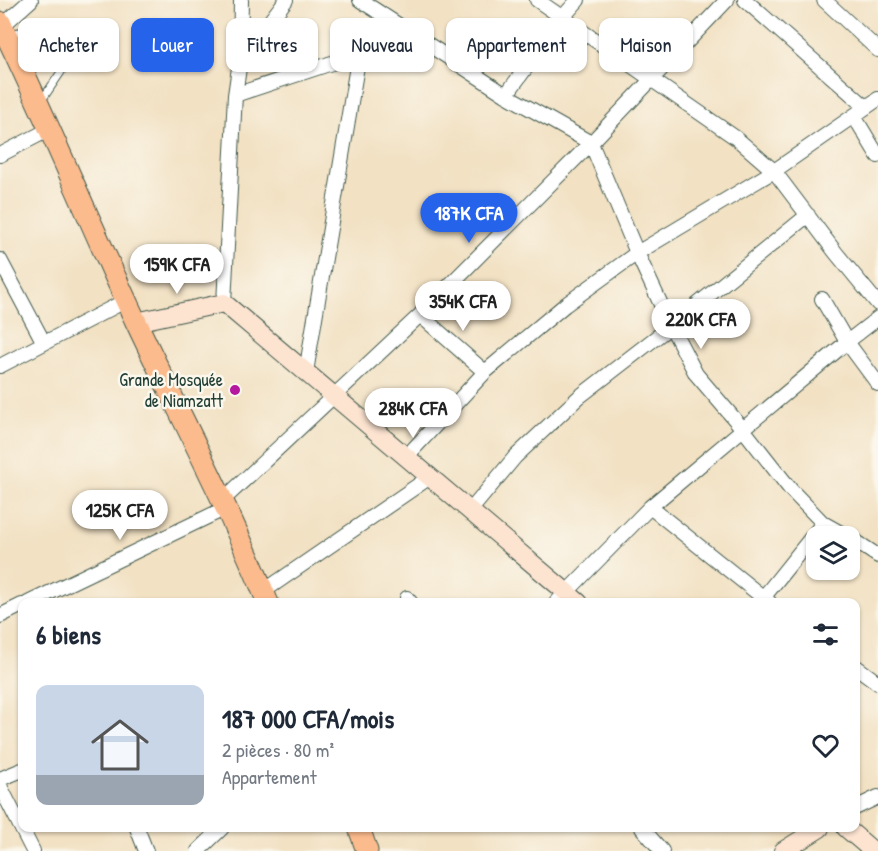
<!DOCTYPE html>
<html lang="fr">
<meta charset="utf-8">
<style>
body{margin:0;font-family:"Patrick Hand",sans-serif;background:#f2f2f3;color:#1f2937;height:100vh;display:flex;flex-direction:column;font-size:22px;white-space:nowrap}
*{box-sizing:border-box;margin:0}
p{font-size:20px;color:#747a83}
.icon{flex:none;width:33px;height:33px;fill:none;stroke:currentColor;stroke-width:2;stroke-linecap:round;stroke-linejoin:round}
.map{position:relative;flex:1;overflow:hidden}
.panel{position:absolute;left:18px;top:598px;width:842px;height:234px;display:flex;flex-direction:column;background:#fff;border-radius:12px;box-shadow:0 2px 4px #0004}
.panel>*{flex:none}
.banner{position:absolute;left:18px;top:18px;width:843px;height:54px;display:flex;gap:12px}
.controls{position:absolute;left:806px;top:526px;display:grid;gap:12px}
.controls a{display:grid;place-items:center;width:54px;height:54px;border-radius:12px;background:#fff;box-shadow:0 2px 4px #0004;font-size:30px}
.price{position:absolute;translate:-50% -51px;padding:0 14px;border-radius:21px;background:#fff;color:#222;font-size:20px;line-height:39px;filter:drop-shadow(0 2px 3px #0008)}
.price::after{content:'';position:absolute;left:50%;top:36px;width:18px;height:14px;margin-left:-9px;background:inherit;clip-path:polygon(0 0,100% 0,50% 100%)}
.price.active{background:#2563eb;color:#fff}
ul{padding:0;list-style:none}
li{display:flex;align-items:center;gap:18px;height:150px;padding:0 18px}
li span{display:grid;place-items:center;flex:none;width:168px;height:120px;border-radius:12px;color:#555}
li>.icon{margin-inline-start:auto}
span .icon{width:72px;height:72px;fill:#fffc;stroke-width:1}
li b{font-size:26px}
h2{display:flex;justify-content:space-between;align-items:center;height:72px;padding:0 18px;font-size:26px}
.chip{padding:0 21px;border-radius:12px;background:#fff;box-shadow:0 2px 4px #0004;font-size:21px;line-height:54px}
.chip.active{background:#2563eb;color:#fff}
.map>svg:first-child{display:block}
</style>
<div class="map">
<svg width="878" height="851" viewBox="0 0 878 851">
<rect width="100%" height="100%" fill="#fbf7ec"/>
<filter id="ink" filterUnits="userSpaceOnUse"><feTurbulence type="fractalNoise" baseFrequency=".0167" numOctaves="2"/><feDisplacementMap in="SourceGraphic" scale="12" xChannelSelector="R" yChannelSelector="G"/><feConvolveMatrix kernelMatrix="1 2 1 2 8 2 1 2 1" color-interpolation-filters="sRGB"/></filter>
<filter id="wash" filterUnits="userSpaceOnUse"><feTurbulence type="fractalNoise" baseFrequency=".008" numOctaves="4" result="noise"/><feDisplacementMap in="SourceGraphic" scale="24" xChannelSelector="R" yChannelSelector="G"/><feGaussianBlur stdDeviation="1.35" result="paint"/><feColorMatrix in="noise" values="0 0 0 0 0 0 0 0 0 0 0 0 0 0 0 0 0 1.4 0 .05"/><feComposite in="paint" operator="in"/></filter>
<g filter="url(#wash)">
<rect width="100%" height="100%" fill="#f2e1c3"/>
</g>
<g filter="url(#ink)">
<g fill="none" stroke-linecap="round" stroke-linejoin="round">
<g stroke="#3f5649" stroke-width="9">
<path id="lane" d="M8,34L41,28L54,37L65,54L61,72L42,100"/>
</g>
<g stroke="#3f5649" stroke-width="16">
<path id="street" d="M360,0L506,95L591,143L637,253L671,326L696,374L743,429L791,490L823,523L848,537
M537,0L736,138L774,171L836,253L878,304
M745,0L866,107
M824,0L878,50
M0,28L31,0
M240,61L286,0
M235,95L359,54
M506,95L563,17L578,0
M854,116L878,156
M0,155L50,129
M0,260L44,343
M822,299L847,342L878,384
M224,303L235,95L240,61L241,0
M420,315L485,372
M0,366L127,300
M306,372L359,54L386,18
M406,457L485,372L565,305L637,253L774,171L878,99
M223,500L420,315L591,143L727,0
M650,507L770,603
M470,511L515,457L579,397L671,326L808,215
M849,537L878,556
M264,591L430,477
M407,598L411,603
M28,603L226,508
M556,603L650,507L847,342L878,318
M759,603L823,523
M0,616L22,605
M855,666L878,683
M0,779L22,770
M0,786L33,851
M855,808L878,797
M137,828L146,851
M642,828L662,851
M198,851L222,828"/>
</g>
<g stroke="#3f5649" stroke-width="20">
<path id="secondary" d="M136,322L224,303L579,603
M846,828L873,851
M783,851L820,828"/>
</g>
<g stroke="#3f5649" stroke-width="23">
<path id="primary" d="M0,22C48,121 90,224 137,324C181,417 229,508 268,603
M359,828L367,851"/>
</g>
<use href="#lane" stroke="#fff" stroke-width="7"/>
<use href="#street" stroke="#fff" stroke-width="14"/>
<use href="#secondary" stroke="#fde4d1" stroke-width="18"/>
<use href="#primary" stroke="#fbbb8d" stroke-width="21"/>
</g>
</g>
<circle fill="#b5179e" stroke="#fbf7ec" stroke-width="2" cx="235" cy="390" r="6"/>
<g text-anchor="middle" stroke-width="5" stroke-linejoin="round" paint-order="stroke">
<g font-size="18" fill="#1f3d34" stroke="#fbf7ec" text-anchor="end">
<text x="223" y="386">Grande Mosquée<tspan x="223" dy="21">de Niamzatt</tspan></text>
</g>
</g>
</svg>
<div class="controls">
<a><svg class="icon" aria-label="layers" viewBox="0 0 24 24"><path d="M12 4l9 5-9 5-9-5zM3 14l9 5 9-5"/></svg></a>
</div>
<b class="price active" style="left:469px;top:244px">187K CFA</b>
<b class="price" style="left:177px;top:295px">159K CFA</b>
<b class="price" style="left:463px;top:332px">354K CFA</b>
<b class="price" style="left:701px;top:350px">220K CFA</b>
<b class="price" style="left:413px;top:439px">284K CFA</b>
<b class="price" style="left:120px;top:541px">125K CFA</b>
<div class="banner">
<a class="chip">Acheter</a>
<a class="chip active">Louer</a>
<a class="chip">Filtres</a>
<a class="chip">Nouveau</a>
<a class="chip">Appartement</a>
<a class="chip">Maison</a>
</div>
<section class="panel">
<h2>6 biens<svg class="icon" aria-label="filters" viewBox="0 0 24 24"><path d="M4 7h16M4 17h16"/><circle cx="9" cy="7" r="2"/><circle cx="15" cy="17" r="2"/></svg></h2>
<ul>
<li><span style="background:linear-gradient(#c9d6e8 75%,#9aa5b1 0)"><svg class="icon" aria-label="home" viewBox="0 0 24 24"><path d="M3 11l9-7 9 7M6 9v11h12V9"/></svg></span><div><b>187 000 CFA/mois</b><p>2 pièces · 80 m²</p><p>Appartement</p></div><svg class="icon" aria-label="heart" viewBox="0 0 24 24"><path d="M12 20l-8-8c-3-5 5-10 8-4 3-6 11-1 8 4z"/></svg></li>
</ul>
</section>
</div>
